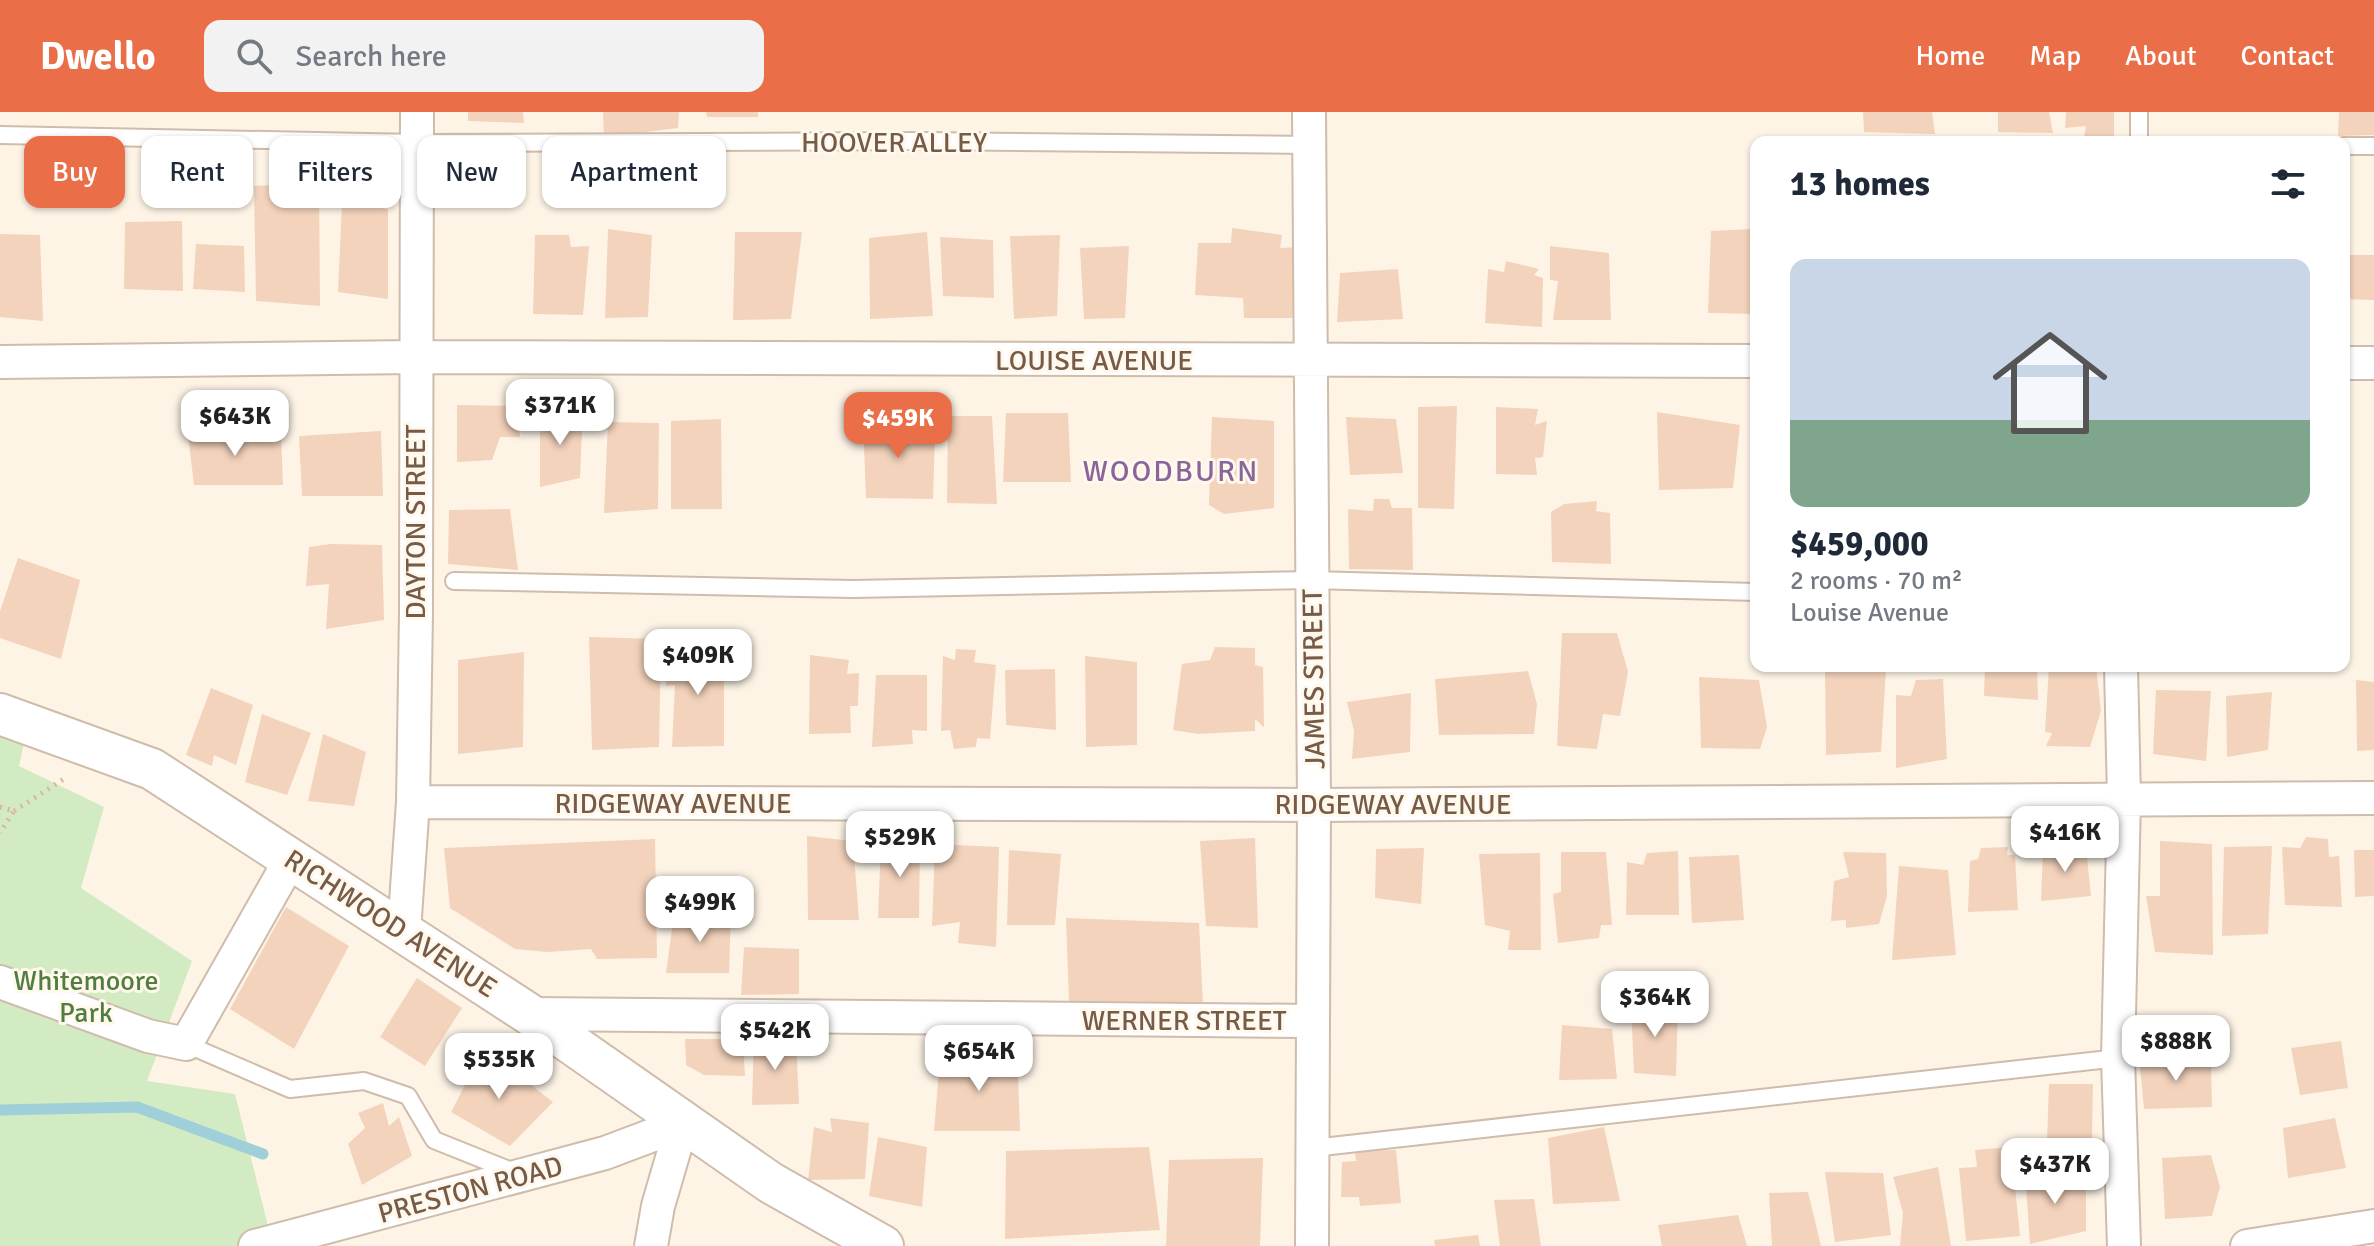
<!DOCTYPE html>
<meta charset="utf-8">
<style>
body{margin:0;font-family:Signika,sans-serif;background:#f2f2f3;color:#1f2937;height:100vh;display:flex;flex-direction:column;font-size:30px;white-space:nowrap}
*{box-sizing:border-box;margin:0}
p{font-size:26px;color:#747a83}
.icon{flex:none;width:44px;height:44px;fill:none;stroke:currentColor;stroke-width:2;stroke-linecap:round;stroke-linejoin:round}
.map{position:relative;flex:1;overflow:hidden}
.side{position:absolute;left:1750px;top:24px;width:600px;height:536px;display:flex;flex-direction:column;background:#fff;border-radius:16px;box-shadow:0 2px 6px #0004}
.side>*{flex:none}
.banner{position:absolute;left:24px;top:24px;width:760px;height:72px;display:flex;gap:16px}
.price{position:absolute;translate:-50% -68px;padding:0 18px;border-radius:16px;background:#fff;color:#222;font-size:26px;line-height:52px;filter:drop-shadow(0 2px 4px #0008)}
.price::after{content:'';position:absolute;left:50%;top:48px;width:24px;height:18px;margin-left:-12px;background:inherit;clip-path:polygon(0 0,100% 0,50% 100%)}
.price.on{background:#ea6f48;color:#fff}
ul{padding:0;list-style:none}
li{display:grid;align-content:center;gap:16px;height:424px;padding:0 40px}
li span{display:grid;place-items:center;height:248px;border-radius:16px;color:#555}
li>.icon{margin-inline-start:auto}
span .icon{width:144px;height:144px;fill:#fffc;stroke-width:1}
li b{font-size:34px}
h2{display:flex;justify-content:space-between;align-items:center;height:96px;padding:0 40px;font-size:34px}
.tag{padding:0 28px;border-radius:16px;background:#fff;box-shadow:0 2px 6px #0004;font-size:28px;line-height:72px}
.tag.on{background:#ea6f48;color:#fff}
header{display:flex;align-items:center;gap:48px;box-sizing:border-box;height:112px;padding:0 40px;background:#ea6f48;color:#fff}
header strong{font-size:38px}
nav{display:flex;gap:44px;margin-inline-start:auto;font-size:28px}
.search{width:560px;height:72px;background:#f2f2f3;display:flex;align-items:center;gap:20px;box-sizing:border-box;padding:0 28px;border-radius:16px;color:#747a83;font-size:30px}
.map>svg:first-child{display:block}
</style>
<header>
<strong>Dwello</strong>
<div class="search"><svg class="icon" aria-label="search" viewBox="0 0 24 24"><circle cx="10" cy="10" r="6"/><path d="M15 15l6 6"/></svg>Search here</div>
<nav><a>Home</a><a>Map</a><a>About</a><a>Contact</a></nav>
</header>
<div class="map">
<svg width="2374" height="1134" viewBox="0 0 2374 1134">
<rect width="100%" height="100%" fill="#fdf4e6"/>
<path fill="#d3ebc3" d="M0,621L25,626L19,654L104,695L81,776L192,849L147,969L235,982L273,1134H0Z"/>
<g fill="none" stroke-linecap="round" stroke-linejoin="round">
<path stroke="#9fcfd9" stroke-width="11" d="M0,998L137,995L263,1042"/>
</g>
<path fill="#f3d3bc" d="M468,0H523L524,11L468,9Z
M603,0H679L678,16L604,25Z
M706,0H758V5H707Z
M1863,0H1932L1935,22L1864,20Z
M1998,0H2049L2053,21L1998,20Z
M2066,0H2114V25H2084L2086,14L2065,16Z
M2339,0H2374V23L2338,24Z
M290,72L319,74L320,194L256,189L254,74Z
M342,90L388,97V187L338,180Z
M182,109L183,179L124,177L125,110Z
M1232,116L1282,123L1280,136L1300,135L1298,206H1244L1243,186L1195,183L1198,131H1231Z
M608,117L652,123L648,205L605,206Z
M1750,117L1751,132L1756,133V202L1708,201L1711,119Z
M735,120H802L791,207L733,208Z
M927,120L933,204L870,207L869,126Z
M0,122L40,123L43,209L0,205Z
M535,123H569L571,135L589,134L583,203L533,202Z
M1060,123L1057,204L1014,207L1010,124Z
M940,125L993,128L994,186L943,184Z
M196,132L244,134L245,180L193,177Z
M1129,134L1125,206L1084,207L1080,136Z
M1550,134L1609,141L1611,208H1553L1558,169L1550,168Z
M2344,143H2374V188L2344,187Z
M1506,149L1539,157L1534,163L1543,166L1542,215L1485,211L1488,157L1504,160Z
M1398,157L1403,207L1337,210L1340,161Z
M457,293L518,294L520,325H500L492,348L457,350Z
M1457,294L1454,397L1418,396V295Z
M1496,295L1538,297L1535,313L1547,309L1543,345L1535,346L1537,363L1496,362Z
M540,299H579L582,320L580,366L540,375Z
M1657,300L1740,313L1733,376L1659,378Z
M1006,301H1068L1071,370H1003Z
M948,304H992L997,392L947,391Z
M1212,305L1274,309V396L1224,402L1209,393Z
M1346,305L1396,307L1403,361L1350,363Z
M721,307L722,397H671V309Z
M863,308L924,310L923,322L935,324L933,387L866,386Z
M608,310L659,311L658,397L604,401Z
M187,315L281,323L283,373H194Z
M381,319L383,384H302L299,324Z
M1374,387H1389L1392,396H1412L1413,458L1349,457L1348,397L1373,399Z
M1597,389L1596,399L1610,401L1611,452L1552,450L1551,400L1564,392Z
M510,397L518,458L448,452L449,398Z
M331,432L382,433L384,508L326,517L329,472L306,474L309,435Z
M18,446L80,468L61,547L0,526V499Z
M1562,521H1617L1628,560L1620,604L1603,602L1597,637L1557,634Z
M589,525L661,527L659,635L592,638Z
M1215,535L1255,536V553L1263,555L1264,615L1255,607V619L1198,622L1173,618L1182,552L1210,548Z
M724,537V634L672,635L675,573L666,574L668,540Z
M956,537L976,538L974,550L996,553L990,627L977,626L976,635L954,637L950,618L941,619L943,544L955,548Z
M524,540L523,635L458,642V548Z
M810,543L849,548L847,562L859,561L858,594H850L851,621L809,622Z
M1085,544L1137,550V633L1086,635Z
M1985,554H2037L2038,588L1984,584Z
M2049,554H2096L2101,599L2090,635L2046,634L2052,621L2045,620Z
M1825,556L1886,557L1881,640L1826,643Z
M1055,557L1056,618L1006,613L1005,558Z
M1528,559L1537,592L1534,622L1439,623L1435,567Z
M876,563H927V619L912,618L913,632L872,635Z
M1699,565L1759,568L1767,615L1760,637L1701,636Z
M1943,567L1947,647L1896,656V583L1911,584L1916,568Z
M2356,568L2374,570V638L2357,639Z
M211,576L253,593L236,653L214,643L212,654L186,643Z
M2156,578L2211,579L2206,649L2153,642Z
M2272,580L2268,638L2227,645L2226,584Z
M1411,581L1410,640L1352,647L1354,619L1347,590Z
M262,602L311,621L287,683L245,670Z
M323,622L366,640L354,694L308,689Z
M807,724L853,729L859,808H808Z
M2306,725L2328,727L2329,745L2339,744L2342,795L2285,793L2282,735L2300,736Z
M920,726L919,806H878L881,730Z
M1255,726L1258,816L1206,814L1200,729Z
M655,727L657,846L597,847L591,837L547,840L515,837L450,796L444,736Z
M2160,729L2212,732L2213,843L2155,840L2146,784H2160Z
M935,732L999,735L996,835L958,831L960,810L932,814Z
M2272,734L2268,822L2222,824L2224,735Z
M2008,735L2007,743H2015L2018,798L1968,800L1970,749L1978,747L1981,736Z
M1424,736L1421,792L1375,786L1376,737Z
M2086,736L2091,784L2041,789L2043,737Z
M1009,738L1061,742L1055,813H1007Z
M2354,738H2374V784L2355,785Z
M1678,739L1679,803H1626L1627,750L1643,753L1647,741Z
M1561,740H1606L1612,813H1601L1599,826L1558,831L1553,782L1561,780Z
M1843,740L1886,741L1887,784L1879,812L1846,816V808L1831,809L1834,769L1849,765Z
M1540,741L1541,838H1508L1510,819L1485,813L1479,742Z
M1739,743L1744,808L1692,811L1689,745Z
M1899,754L1948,758L1956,843L1892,848Z
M286,795L349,834L294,937L230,897Z
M731,800L729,861H666L674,803Z
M1066,806L1199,811L1203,892L1069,889Z
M744,835L799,837V882L741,883Z
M417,866L462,896L425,954L380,925Z
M1678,893L1676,964L1634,961L1631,894Z
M1562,913L1612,917L1617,967L1559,968Z
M685,927H743L745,964L704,963L686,953Z
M754,927H796L799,992L752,993Z
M2341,929L2348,976L2300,983L2291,936Z
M1017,936L1020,1019H934L940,946Z
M484,937L553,990L510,1034L451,1000Z
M2139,944L2211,947L2212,995L2144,997Z
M2049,972H2093L2092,1027L2047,1029Z
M383,991L389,1014L399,1005L412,1044L362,1073L348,1032L365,1016L358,1001Z
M830,1006L869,1011L865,1067L808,1068L814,1015L832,1020Z
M2335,1006L2346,1056L2288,1066L2283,1016Z
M1604,1015L1620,1089L1553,1092L1548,1026Z
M878,1025L927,1035L922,1095L869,1084Z
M1149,1035L1160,1118L1005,1127L1006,1039Z
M2011,1035L2020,1124L1966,1129L1959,1056L1977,1055L1975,1038Z
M1396,1038L1401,1091L1360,1094L1359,1085H1341L1342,1050L1356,1049L1355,1039Z
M2211,1043L2220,1075L2212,1104L2165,1107L2162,1046Z
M1263,1046L1260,1134H1166L1169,1048Z
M1938,1055L1951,1134H1900L1903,1101L1893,1065Z
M2052,1058V1067L2086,1068V1119L2030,1132L2025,1061Z
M1825,1060L1883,1061L1891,1123L1835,1130Z
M1808,1080L1821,1134H1772L1769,1081Z
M1534,1087L1541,1134H1500L1494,1088Z
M1738,1103L1747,1134H1662L1658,1113Z
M1478,1123L1480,1134H1435L1434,1128Z"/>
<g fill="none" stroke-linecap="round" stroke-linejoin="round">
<g stroke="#cfbcab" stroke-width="20">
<path id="service" d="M2139,0V30
M0,23L417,31L925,29L1308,33
M2344,34H2374
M454,469L853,477L1311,468L1756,480
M186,932L290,977L364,969L408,984L434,1028L514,1060
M1313,1036L2118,946"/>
</g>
<g stroke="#cfbcab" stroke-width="36">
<path id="minor" d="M1309,0L1314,693L1312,1134
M0,250L414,245L1756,249
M2344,251H2374
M2121,554L2124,687L2118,946L2124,1134
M413,690L1314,693L2374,686
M404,819L413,690L416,501L417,0
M0,870L148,924L186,932L292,745
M529,902L1312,909
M255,1134L605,1041L682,1012
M651,1134L658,1094L682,1012
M2247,1134L2374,1114"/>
</g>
<g stroke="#cfbcab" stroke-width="44">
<path id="tertiary" d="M0,602L152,657L529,902L771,1071L883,1134"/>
</g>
<path stroke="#d8b69f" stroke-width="5" stroke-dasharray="2 6" stroke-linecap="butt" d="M0,695L14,699L0,721
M14,699L67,665"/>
<use href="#service" stroke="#fff" stroke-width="16"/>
<use href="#minor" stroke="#fff" stroke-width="32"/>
<use href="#tertiary" stroke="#fff" stroke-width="40"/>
</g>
<g text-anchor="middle" stroke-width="6" stroke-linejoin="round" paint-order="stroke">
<g font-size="28" fill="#775b49" stroke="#fff8ec">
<text x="894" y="40">HOOVER ALLEY</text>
<text x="1094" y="258">LOUISE AVENUE</text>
<text transform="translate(415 410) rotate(-90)" y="10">DAYTON STREET</text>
<text transform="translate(1313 567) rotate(-91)" y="10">JAMES STREET</text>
<text x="673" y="701">RIDGEWAY AVENUE</text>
<text x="1393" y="702">RIDGEWAY AVENUE</text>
<text transform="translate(391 811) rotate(33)" y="10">RICHWOOD AVENUE</text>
<text x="1184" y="918">WERNER STREET</text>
<text transform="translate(470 1077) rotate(-15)" y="10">PRESTON ROAD</text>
</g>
<g font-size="28" fill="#527d41" stroke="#fff8ec">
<text x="86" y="878">Whitemoore<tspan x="86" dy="32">Park</tspan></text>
</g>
<g font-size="30" letter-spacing="2" fill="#89659b" stroke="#fff8ec">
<text x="1171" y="369">WOODBURN</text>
</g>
</g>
</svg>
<b class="price" style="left:560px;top:335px">$371K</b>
<b class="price" style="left:235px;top:346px">$643K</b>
<b class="price on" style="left:898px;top:348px">$459K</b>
<b class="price" style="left:698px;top:585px">$409K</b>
<b class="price" style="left:2065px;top:762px">$416K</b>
<b class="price" style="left:900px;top:767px">$529K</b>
<b class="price" style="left:700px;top:832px">$499K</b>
<b class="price" style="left:1655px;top:927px">$364K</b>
<b class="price" style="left:775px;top:960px">$542K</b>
<b class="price" style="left:2176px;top:971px">$888K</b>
<b class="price" style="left:979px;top:981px">$654K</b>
<b class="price" style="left:499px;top:989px">$535K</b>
<b class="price" style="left:2055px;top:1094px">$437K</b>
<div class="banner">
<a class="tag on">Buy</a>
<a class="tag">Rent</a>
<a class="tag">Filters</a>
<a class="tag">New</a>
<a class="tag">Apartment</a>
</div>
<section class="side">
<h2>13 homes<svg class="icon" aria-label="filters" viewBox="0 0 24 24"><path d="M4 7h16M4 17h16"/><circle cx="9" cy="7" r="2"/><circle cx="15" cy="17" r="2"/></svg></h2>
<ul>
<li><span style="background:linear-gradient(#c9d6e8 65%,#7fa58c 0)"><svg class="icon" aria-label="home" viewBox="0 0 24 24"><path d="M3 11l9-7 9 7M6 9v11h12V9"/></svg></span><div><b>$459,000</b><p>2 rooms · 70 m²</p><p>Louise Avenue</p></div></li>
</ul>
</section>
</div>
